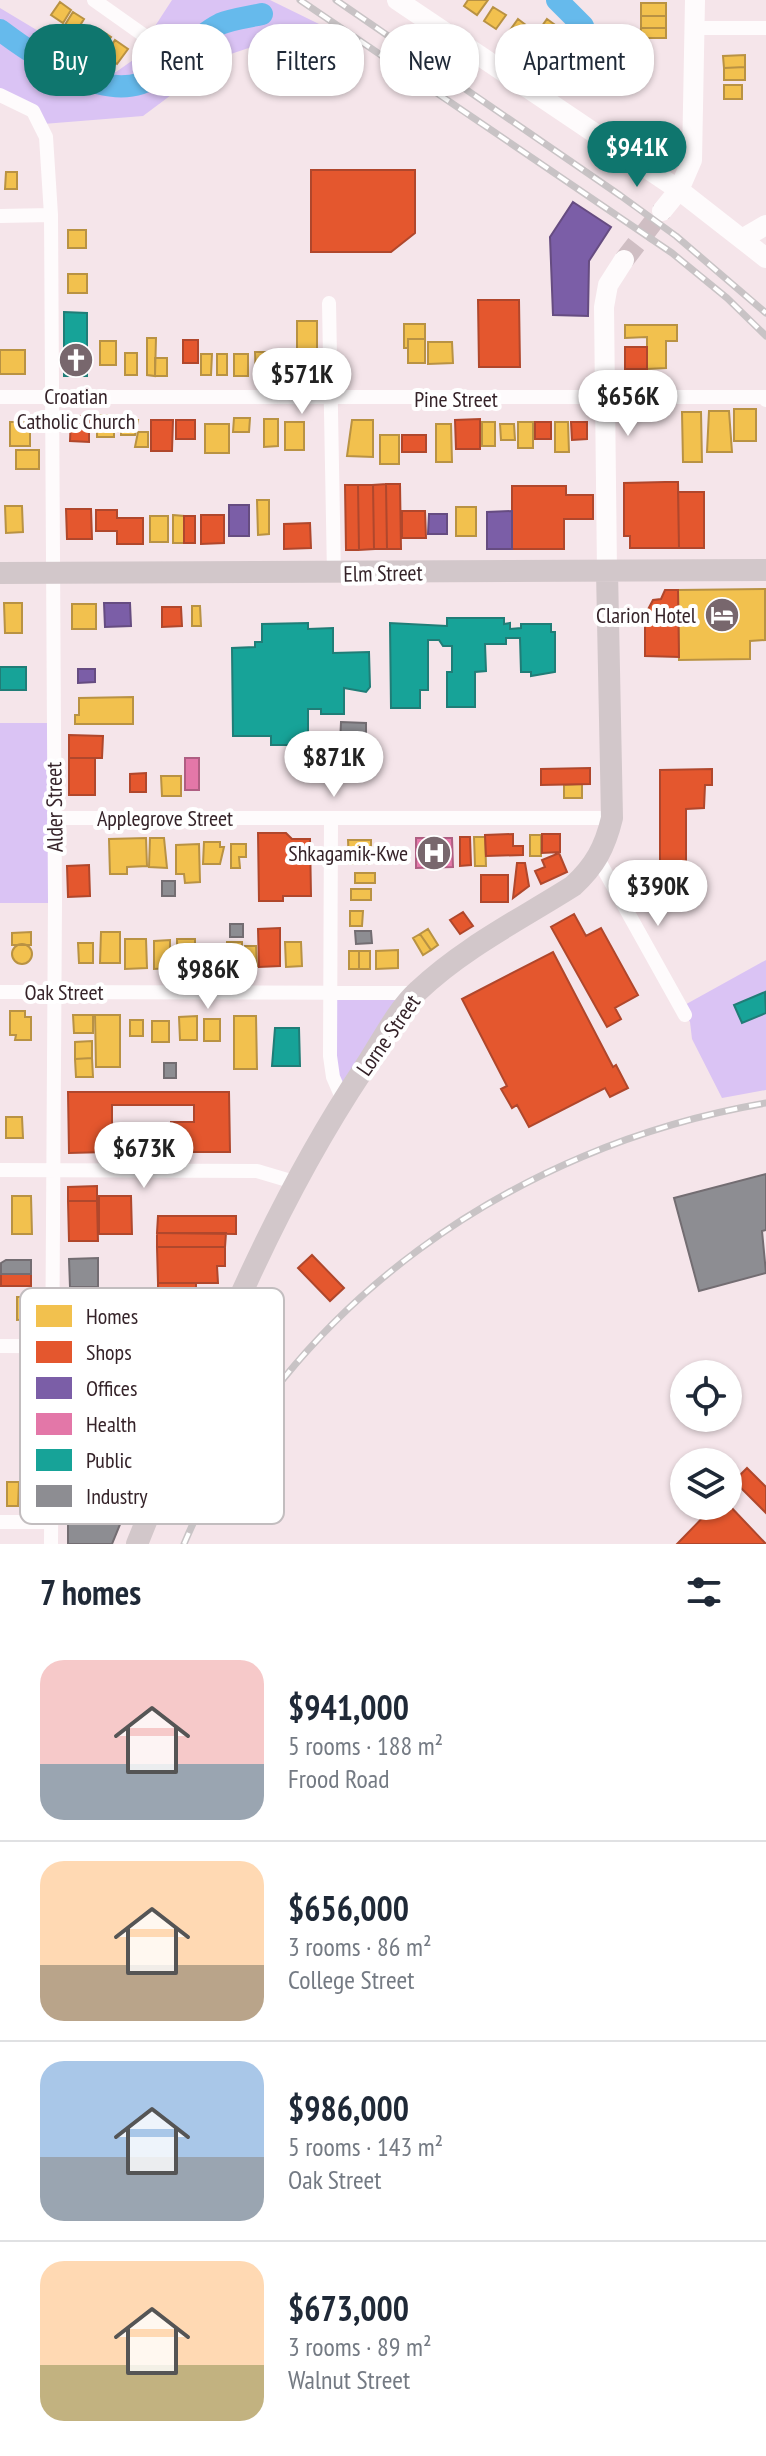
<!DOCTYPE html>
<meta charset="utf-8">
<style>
body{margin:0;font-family:"PT Sans Narrow",sans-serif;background:#f6f6f7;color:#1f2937;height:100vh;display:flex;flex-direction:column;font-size:30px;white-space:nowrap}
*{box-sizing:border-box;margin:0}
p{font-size:26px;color:#747a83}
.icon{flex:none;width:44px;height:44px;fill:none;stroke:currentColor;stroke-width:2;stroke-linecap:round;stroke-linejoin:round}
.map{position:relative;height:1544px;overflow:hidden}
.panel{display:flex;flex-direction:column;background:#fff;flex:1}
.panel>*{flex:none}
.hud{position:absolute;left:24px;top:24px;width:718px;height:72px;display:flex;gap:16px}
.buttons{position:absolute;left:670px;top:1360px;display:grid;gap:16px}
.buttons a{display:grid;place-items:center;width:72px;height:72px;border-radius:50%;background:#fff;box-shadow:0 2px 6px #0004;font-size:40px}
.price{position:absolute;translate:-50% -68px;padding:0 18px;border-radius:28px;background:#fff;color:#222;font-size:26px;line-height:52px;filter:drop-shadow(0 2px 4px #0008)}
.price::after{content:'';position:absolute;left:50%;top:48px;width:24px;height:18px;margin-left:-12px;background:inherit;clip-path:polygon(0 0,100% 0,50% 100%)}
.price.current{background:#0f766e;color:#fff}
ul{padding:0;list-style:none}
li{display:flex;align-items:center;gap:24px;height:200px;padding:0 40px}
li+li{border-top:2px solid #e0e1e3}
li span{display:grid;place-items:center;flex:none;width:224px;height:160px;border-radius:24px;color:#555}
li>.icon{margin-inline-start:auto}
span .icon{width:96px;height:96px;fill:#fffc;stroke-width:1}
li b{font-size:34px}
h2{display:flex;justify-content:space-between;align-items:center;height:96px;padding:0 40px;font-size:34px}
.pill{padding:0 28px;border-radius:32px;background:#fff;box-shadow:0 2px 6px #0004;font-size:28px;line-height:72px}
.pill.current{background:#0f766e;color:#fff}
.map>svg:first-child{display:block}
</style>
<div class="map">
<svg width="766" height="1544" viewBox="0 0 766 1544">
<rect width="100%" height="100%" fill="#f5e5ea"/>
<path fill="#dac3f4" d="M172,0H270L319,24L222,57L143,116L43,124L0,95V8L100,68L116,72L133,60Z
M0,723H51L54,903H0Z
M766,960V1090L722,1098L692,1039L690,1022L681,1007Z
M332,991L414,992L344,1100L331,1056Z"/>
<path fill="#f2c14e" stroke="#b99243" stroke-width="2" d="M468,0H488L477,15L464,6Z
M60,2L71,10L63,23L51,15Z
M641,3H666V16H641Z
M493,7L506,15L496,29L484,21Z
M73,12L84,19L74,35L63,28Z
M641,16H666V28H641Z
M518,19L531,29L519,46L505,37Z
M547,19L562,30L540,61L525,50Z
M641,28H666V38H640Z
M99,29L111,37L100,53L88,45Z
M115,40L128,49L117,64L105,56Z
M745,55V67L724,68L723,56Z
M745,67V80H724V68Z
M724,85H742V99H724Z
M6,172H17V189H5Z
M68,230H86V248H68Z
M68,274H87V293H68Z
M297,321H317V380H297Z
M404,324H425V339H408V348H404Z
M625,325H677V341H666V368L647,369V337L625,338Z
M147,338H156L155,376L147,375Z
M408,339H425V363H408Z
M100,341H116V365H100Z
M428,342H452L453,363L428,364Z
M0,350H25V374H0Z
M255,352H285V383H256Z
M125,353H137V375H125Z
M201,354H212L211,375H201Z
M217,354H227V375H217Z
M234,354H248V376H234Z
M155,358H167V376H155Z
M734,409H756V441H734Z
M709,411H729L732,452H707Z
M682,412H701L702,462H683Z
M97,415H114V437H97Z
M234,418H250L249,432H233Z
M264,419H278V446L264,447Z
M121,420H138L135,435H121Z
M352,420H373V457L347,456Z
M10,422H30V446H10Z
M285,422H304V450H285Z
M482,422H495V446H482Z
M518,422H533V448H518Z
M555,422H568L569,452H555Z
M205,424H229V453H205Z
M436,424H451L452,462H436Z
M500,424H514L515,440H501Z
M138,432H148V447H135Z
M380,435H399V464H380Z
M16,450H39V469H16Z
M257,500H269V534L258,535Z
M5,506H22L23,532L6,533Z
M456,507H476V536H456Z
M173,515L184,516V543H173Z
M150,516H168V542H150Z
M765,589V640L750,641V659L679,660L678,590Z
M4,603H22V633H5Z
M72,604H96V629H72Z
M192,606H200L201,626H192Z
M133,697V724H75V715H79V698Z
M161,776H181V796H162Z
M582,784V798H564V785Z
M530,835H541V856H530Z
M474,837H485L486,866H475Z
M146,838L147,866L127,867V874H110L109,839Z
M150,838H164L167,868L149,867Z
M348,840H371V864H349Z
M204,842H220V847H224L220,864H203Z
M199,844L200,882L185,883L184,874H176V845Z
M231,844H246V857H239L240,868H231Z
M355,873H375V883H355Z
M351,889H371V900H351Z
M350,911H363L362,926H350Z
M428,929L438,945L431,950L420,934Z
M31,932V945H12V933Z
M101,932H120V963H100Z
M420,934L431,950L423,955L413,938Z
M125,939H146L147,968L125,969Z
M177,939H195V968H177Z
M170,940V968L154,969V941Z
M227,942H242V967H227Z
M285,942H301L302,966L286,967Z
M78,943H93V963H79Z
M12 954a10 10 0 1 1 20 0a10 10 0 1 1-20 0Z
M245,946H256L257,966H245Z
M205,947H221V969H206Z
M398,950V968L376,969V951Z
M349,951H359V969H349Z
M359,951H370V969H359Z
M10,1011H25V1017H31V1040H15L16,1035H10Z
M73,1015H93V1033H74Z
M95,1015H120V1067H96Z
M197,1016V1040H180L179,1017Z
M234,1016H256L257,1069H234Z
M204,1019H220V1041H204Z
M130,1020H143V1036H130Z
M152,1021H169V1042H152Z
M92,1041V1058L75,1059V1042Z
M92,1058L93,1077H76L75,1059Z
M6,1117H22L23,1138H6Z
M12,1196H31L32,1234H12Z
M17,1297H31V1319L17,1320Z
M7,1482H19L18,1506H7Z
M19,1482H30L29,1506H18Z"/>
<path fill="#e4572e" stroke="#b0472c" stroke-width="2" d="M311,170H415V233L391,252H311Z
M478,300H519L520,367H479Z
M183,340H198V363H183Z
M625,347H647V369H625Z
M71,416H89V442L70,441Z
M480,419V449H456L455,420Z
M151,420H173L172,451H151Z
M176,420H195V439H176Z
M535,422H551V439H535Z
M571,422H587V439L572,440Z
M402,435H426V452H402Z
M665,482H678L679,548H630V536H624V483Z
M386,484L387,549H374L373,485Z
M386,484H400L401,549H387Z
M345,485H358L359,550H346Z
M358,485H373L374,549L359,550Z
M512,486H566V495H593V519H564V549H512Z
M678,492H704V548H679Z
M66,509H91L92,539H67Z
M96,510H117V518H143V544H117V531H96Z
M402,511H425L426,538H402Z
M201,515H224V543L201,544Z
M184,516H195V543H184Z
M310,523L311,548L284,549V524Z
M665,590H678L679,657L645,656V615L653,600L661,599Z
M162,607H181L182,626L162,627Z
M69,735L103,736L102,758H69Z
M69,758H95V795H69Z
M590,768V784L541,785V769Z
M712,769V785H705L704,808L686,809V864H660V770Z
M146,773V792H130V774Z
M258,833H286L292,839H310L311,896H283V901H259Z
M513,834V846H523V855L486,856L485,835Z
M542,834H560V852L542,853Z
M460,837H470L471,865L460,866Z
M559,853L567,872L541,884L535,871L545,867L542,860Z
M517,863H525L529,886L513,898Z
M89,865L90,896L68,897L67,866Z
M481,875H508V902H481Z
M463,912L473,926L460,934L450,920Z
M574,914L586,936L601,928L638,995L615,1008L621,1019L607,1027L551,927Z
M280,928V966L259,967L258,929Z
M553,952L613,1067L616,1065L628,1088L610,1097L605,1088L529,1127L517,1105L512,1108L501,1089L507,1086L462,999Z
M68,1092H229L230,1152H156V1134H171V1122H194V1105H112V1130H105L106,1152L69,1153Z
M97,1186V1201H68V1187Z
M99,1196H131L132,1234H99Z
M68,1201H97L98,1241H69Z
M158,1216H236V1234L157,1233Z
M157,1233H226L225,1247H157Z
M157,1247H225V1266H217L218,1283H158Z
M312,1255L344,1288L330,1301L298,1268Z
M1,1274H31V1286H1Z
M158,1283H196V1291L185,1297L174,1326L100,1327L99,1295L158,1294Z
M747,1468L766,1487V1513L734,1481Z
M728,1504L766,1544H677L714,1506Z"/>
<path fill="#7b5ea7" stroke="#664c81" stroke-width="2" d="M573,202L611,227L589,261L588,316L553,315L550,237Z
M229,505H249V536H229Z
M512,511V549H487V512Z
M429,514H447V534H428Z
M104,603H130L131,626L105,627Z
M78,669H95V682L78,683Z"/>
<path fill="#e377a8" stroke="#af5e82" stroke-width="2" d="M185,758H199V790H185Z
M416,838H452L453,867L416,868Z"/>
<path fill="#17a398" stroke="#207d77" stroke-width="2" d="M64,312L87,313V376H64Z
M447,618H504V624L510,623V629L521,628V624H551V632H555V672L531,676V672H521L520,638H506V644H485L486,671L475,672V707H447V672H452V646H443L439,640H428V690H420V708H391L390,623L447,626Z
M308,623V629L333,628V653L369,652L370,687L366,692L344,688V714H321V709H308V736H299V745H271V736H233L232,648L255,647V642H262V624Z
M0,667H26V690H0Z
M765,992L766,1013L742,1023L734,1005Z
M275,1028H299L300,1066H272Z"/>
<path fill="#8d8d92" stroke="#736d72" stroke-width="2" d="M341,722L366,723V744H340Z
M162,881H175V896H162Z
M230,924H243V937H230Z
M355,931H371L372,943L356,944Z
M164,1063H176V1078H164Z
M766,1174V1230L762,1231L766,1273L699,1291L674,1198Z
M98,1258V1287H70L69,1259Z
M6,1260H31V1274H1V1263Z
M70,1287H98L100,1327H71Z
M108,1413L159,1429L112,1544H68V1438H80L87,1422L102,1428Z"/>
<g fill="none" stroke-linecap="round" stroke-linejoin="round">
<path stroke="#66baec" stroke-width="22" d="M557,0L583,26L587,39
M0,30C37,58 112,109 157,75C179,60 196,36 220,24C232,19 249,17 262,14"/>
<path stroke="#cfbec3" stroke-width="20" stroke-dasharray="20 10" stroke-linecap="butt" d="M624,260L662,211"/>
<path stroke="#fefbfc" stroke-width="14" d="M94,0L142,34
M695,28H766
M0,95L33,111L46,137L51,215L55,902L51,1544
M0,216L51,215
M329,303L334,574
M0,397H765L766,400
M55,818H612
M331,818L330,1056L333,1077L343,1100
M598,859L685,1015
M0,992L415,993
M0,1170L257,1171L294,1182
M0,1346L216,1347
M0,1522H51"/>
<path stroke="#fefbfc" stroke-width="20" d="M397,0L679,190L766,258
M662,211L679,190L692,160L695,0
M742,239L766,225
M607,571L604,307L608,285L624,260"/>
<path stroke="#d2c7ca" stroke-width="22" d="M0,573L766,570
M137,1544C203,1381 265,1217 363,1070C380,1045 396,1011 418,991C463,948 521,919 573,886C595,866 605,847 612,818L607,571"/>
<g stroke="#c8c3c5" stroke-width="7">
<path id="rail" d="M300,0L672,253L727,298L766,336
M336,0L621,196L676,236L766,313
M184,1544C285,1305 514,1146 766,1103"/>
</g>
<use href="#rail" stroke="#fff" stroke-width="4" stroke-dasharray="12" stroke-linecap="butt"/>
</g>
<defs>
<g id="church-disc" transform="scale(1.8)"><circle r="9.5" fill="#78676d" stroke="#fff"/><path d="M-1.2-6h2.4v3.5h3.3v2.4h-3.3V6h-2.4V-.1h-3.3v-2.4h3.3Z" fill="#fff"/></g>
<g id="hotel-disc" transform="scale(1.8)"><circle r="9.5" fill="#78676d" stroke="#fff"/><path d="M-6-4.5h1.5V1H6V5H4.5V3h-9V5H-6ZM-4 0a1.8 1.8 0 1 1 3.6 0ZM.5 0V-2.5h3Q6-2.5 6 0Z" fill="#fff"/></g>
<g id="hospital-disc" transform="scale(1.8)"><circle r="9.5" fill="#78676d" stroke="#fff"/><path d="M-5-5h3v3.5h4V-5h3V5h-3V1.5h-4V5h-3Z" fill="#fff"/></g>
</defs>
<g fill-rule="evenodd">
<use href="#church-disc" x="76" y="360"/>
<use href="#hotel-disc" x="722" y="615"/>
<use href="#hospital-disc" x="434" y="853"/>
</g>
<g text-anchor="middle" stroke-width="8" stroke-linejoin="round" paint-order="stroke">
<g font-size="22" fill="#352329" stroke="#fff" text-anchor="end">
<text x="76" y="404" text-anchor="middle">Croatian<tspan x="76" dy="25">Catholic Church</tspan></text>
<text x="696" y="623">Clarion Hotel</text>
<text x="408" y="861">Shkagamik-Kwe</text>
</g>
<g font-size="22" fill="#352329" stroke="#fff">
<text x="456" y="407">Pine Street</text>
<text transform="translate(383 573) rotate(-1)" y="8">Elm Street</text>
<text transform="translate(54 807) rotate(-91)" y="8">Alder Street</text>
<text x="165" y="826">Applegrove Street</text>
<text x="64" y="1000">Oak Street</text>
<text transform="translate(388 1035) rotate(-55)" y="8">Lorne Street</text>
</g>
</g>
<rect x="20" y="1288" width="264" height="236" rx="12" fill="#fff" stroke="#c2bdbf" stroke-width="2"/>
<rect x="36" y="1305" width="36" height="22" fill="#f2c14e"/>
<rect x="36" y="1341" width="36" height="22" fill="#e4572e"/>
<rect x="36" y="1377" width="36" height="22" fill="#7b5ea7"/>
<rect x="36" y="1413" width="36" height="22" fill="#e377a8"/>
<rect x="36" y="1449" width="36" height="22" fill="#17a398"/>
<rect x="36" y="1485" width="36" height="22" fill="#8d8d92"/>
<g font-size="22" fill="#352329">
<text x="86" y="1324">Homes</text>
<text x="86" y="1360">Shops</text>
<text x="86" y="1396">Offices</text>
<text x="86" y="1432">Health</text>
<text x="86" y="1468">Public</text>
<text x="86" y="1504">Industry</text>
</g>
</svg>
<div class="buttons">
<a><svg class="icon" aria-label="locate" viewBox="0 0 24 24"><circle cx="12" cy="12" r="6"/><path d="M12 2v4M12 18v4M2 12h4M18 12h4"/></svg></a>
<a><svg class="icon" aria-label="layers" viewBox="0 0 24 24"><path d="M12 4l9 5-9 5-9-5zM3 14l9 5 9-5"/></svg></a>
</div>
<b class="price current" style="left:637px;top:189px">$941K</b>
<b class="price" style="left:302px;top:416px">$571K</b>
<b class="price" style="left:628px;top:438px">$656K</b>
<b class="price" style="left:334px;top:799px">$871K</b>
<b class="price" style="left:658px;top:928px">$390K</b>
<b class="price" style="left:208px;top:1011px">$986K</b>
<b class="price" style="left:144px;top:1190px">$673K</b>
<div class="hud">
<a class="pill current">Buy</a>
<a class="pill">Rent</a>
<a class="pill">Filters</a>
<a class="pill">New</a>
<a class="pill">Apartment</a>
</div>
</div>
<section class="panel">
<h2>7 homes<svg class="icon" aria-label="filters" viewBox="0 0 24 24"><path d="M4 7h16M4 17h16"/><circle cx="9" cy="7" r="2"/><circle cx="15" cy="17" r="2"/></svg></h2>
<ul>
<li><span style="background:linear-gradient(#f6c9c9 65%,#9aa5b1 0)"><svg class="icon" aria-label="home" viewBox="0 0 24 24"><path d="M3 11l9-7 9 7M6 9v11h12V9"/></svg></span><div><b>$941,000</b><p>5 rooms · 188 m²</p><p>Frood Road</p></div></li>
<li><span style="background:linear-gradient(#ffd9b3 65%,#b9a48a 0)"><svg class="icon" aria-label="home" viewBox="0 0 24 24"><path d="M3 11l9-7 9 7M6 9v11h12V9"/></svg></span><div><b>$656,000</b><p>3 rooms · 86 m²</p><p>College Street</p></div></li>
<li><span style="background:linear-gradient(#a9c7e8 60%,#9aa5b1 0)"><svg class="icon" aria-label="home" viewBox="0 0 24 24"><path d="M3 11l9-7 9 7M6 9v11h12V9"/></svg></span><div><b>$986,000</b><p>5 rooms · 143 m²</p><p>Oak Street</p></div></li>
<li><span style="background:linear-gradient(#ffd9b3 65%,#c2b280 0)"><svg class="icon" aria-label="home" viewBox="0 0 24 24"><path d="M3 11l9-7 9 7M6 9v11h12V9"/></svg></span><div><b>$673,000</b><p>3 rooms · 89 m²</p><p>Walnut Street</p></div></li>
</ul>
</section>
